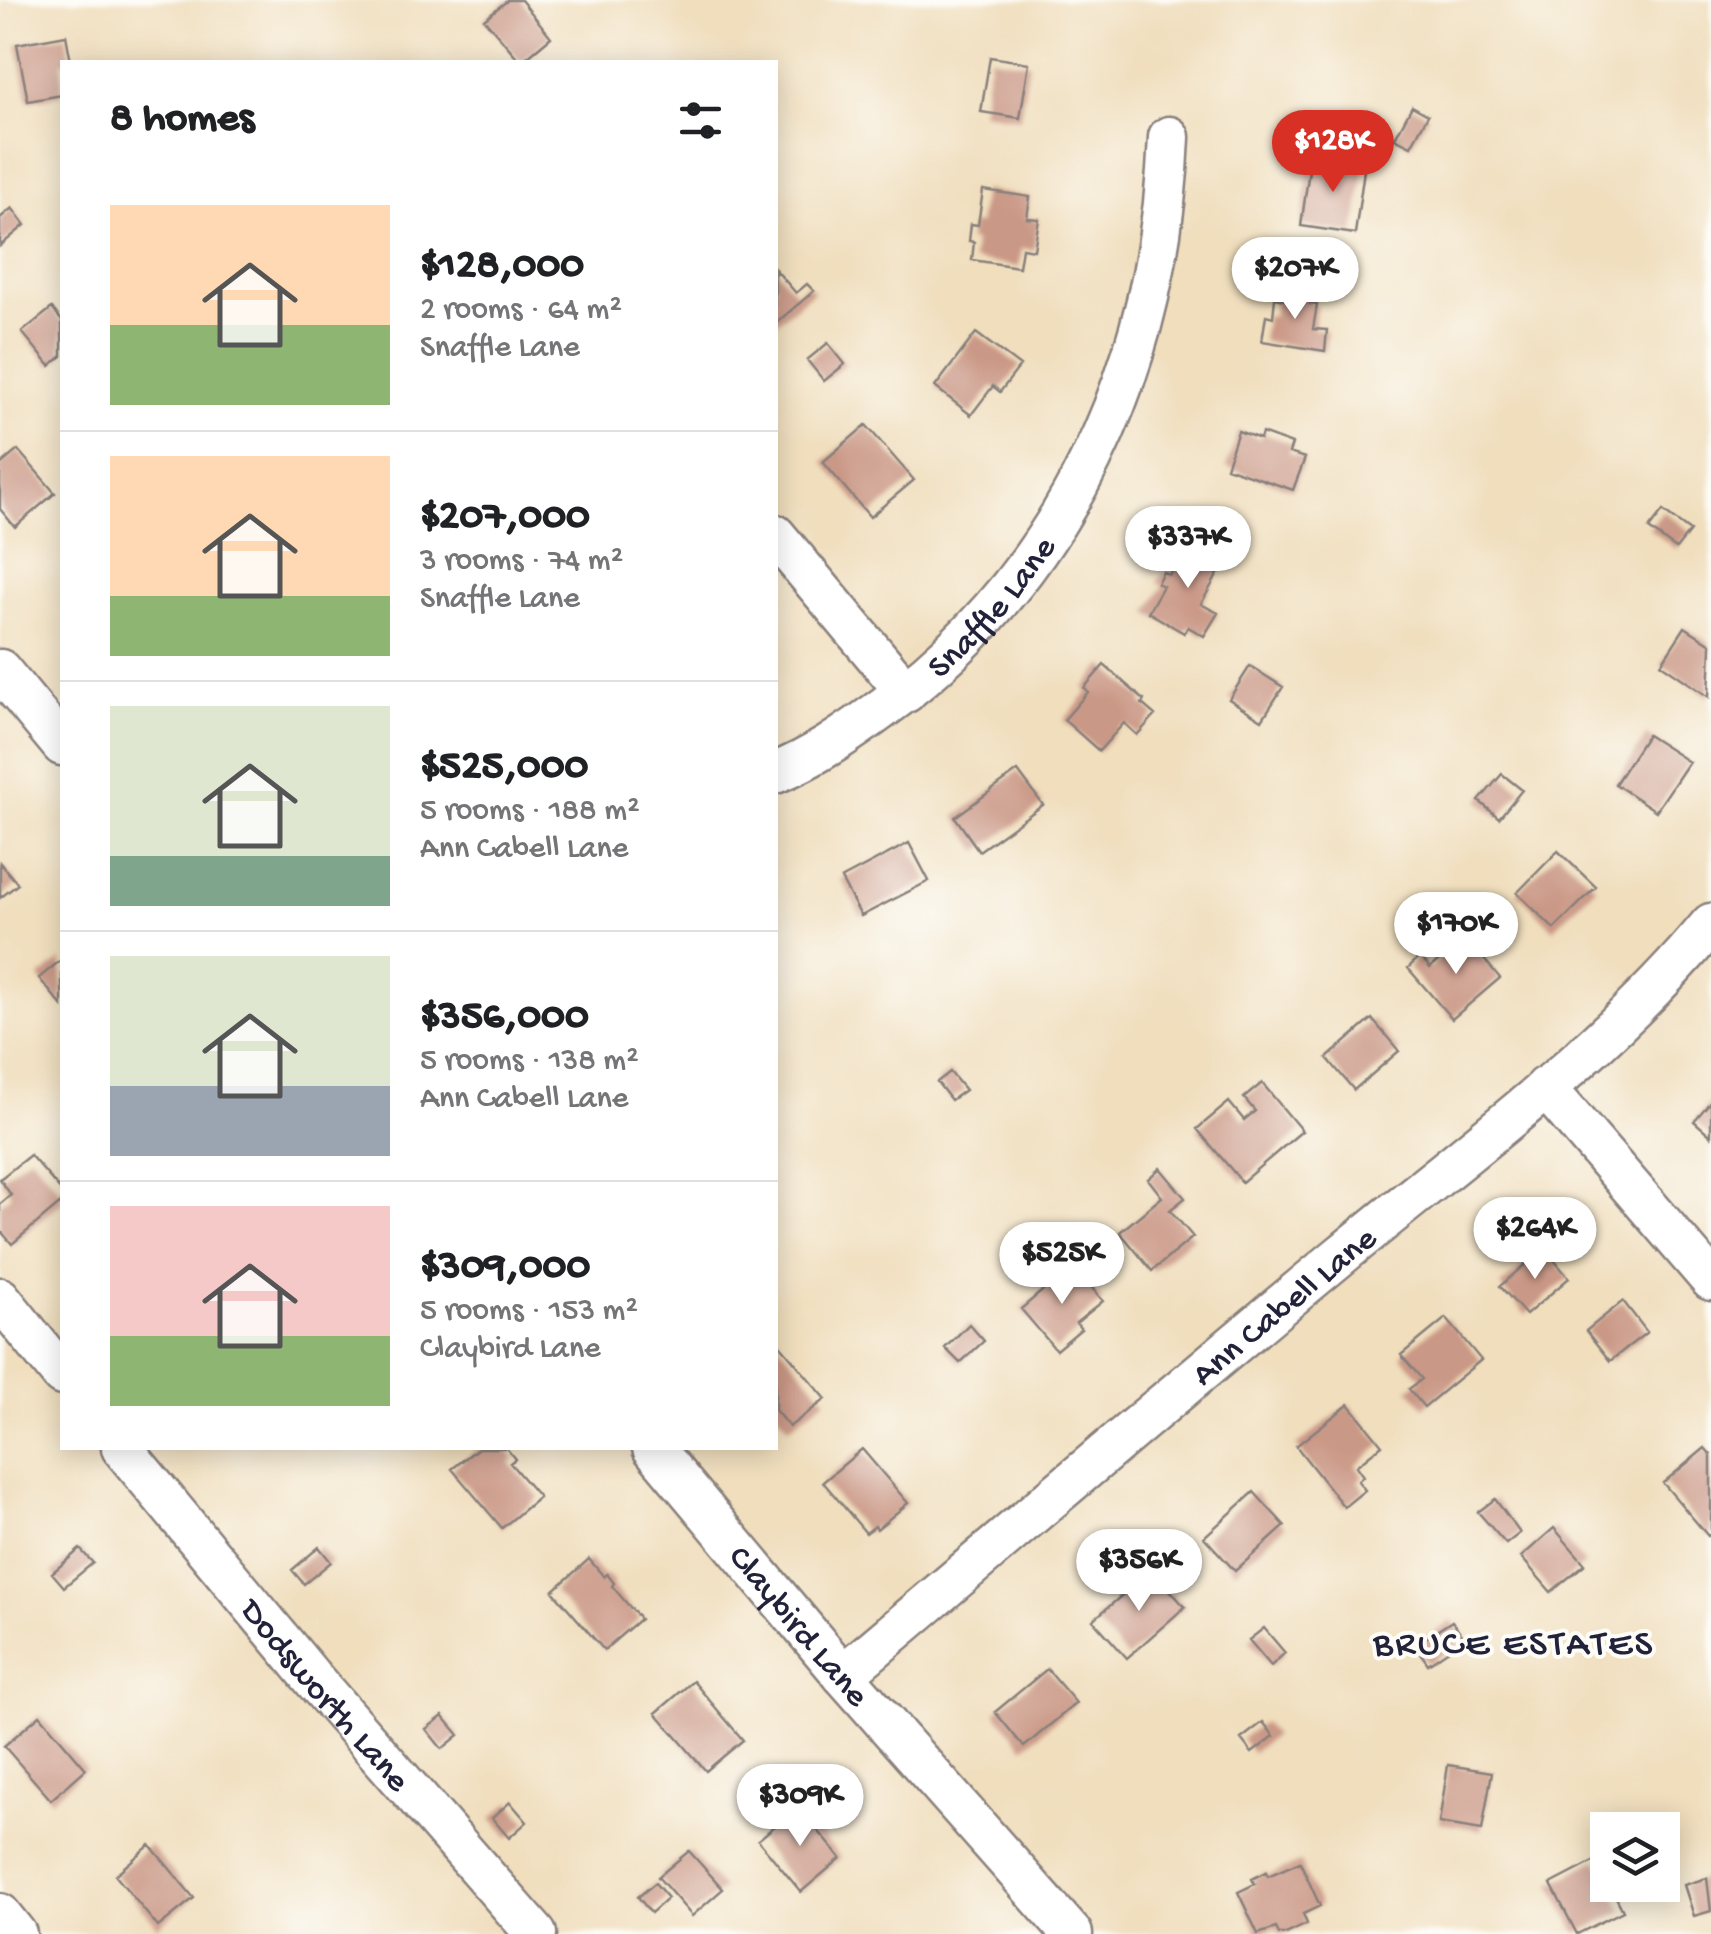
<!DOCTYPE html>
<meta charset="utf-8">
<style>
body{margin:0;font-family:"Gochi Hand",sans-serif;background:#f2f2f2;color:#202124;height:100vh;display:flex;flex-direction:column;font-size:38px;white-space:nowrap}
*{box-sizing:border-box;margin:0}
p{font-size:32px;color:#757577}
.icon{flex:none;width:55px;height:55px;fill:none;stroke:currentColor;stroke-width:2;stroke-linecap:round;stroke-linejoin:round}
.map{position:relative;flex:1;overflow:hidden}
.drawer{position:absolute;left:60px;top:60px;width:718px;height:1390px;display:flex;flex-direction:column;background:#fff;border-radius:0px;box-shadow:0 5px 25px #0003}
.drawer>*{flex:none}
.buttons{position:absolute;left:1590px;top:1812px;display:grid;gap:20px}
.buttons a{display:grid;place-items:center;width:90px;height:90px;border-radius:0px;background:#fff;box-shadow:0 5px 25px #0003;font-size:50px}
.price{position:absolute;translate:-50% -85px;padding:0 22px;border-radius:35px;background:#fff;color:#222;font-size:32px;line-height:65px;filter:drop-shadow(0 2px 5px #0008)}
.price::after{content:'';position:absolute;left:50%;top:60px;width:30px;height:22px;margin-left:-15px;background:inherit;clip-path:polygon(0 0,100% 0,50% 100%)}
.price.on{background:#d93025;color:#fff}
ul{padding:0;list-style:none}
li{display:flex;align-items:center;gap:30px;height:250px;padding:0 50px}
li+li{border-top:2px solid #e0e0e0}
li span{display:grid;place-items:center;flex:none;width:280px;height:200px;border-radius:0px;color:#555}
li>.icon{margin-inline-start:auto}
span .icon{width:120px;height:120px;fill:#fffc;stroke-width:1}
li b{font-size:42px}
h2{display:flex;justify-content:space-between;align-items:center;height:120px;padding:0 50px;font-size:42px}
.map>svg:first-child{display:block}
</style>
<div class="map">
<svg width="1711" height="1934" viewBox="0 0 1711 1934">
<rect width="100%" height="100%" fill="#fdfcf7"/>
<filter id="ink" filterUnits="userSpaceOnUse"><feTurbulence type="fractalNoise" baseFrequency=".01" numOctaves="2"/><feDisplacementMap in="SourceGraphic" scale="20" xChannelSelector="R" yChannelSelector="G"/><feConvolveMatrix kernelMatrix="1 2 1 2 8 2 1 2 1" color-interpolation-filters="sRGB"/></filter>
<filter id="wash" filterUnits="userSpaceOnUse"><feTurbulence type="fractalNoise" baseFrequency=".0048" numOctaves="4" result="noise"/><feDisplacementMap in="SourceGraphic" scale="40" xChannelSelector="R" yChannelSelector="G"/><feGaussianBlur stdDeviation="2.25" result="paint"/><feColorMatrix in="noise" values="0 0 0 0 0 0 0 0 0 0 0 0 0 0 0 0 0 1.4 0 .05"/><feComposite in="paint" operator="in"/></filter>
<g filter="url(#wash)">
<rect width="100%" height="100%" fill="#f0debd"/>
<g id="blocks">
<path fill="#ca9886" d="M508,0H521L551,37L521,62L484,19Z
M66,35L71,62H62V95L28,101L17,44Z
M990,57L1029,63L1020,118L981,112Z
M1412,106L1428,115L1411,146L1395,138Z
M1311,156L1365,163L1355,234L1301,226Z
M983,190L1030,197L1027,218L1039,219L1034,250L1022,248L1019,267L972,260L974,242L969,241L971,224L978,225Z
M12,208L25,225L0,246V218Z
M775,269L796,293L807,284L814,291L775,324Z
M1295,283L1313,286L1310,304L1317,305L1313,329L1327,330L1325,351L1262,341L1266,315L1273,317L1275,298L1292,301Z
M52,308L62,321V356L50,366L22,332Z
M976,333L1020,366L1000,392L993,386L971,415L935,387Z
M828,343L845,364L824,381L807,360Z
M866,425L914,480L870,517L823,462Z
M1238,431L1260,439L1262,433L1292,444L1289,453L1305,458L1293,490L1226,467Z
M18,450L55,493L15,527L0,509V465Z
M1663,511L1690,531L1676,549L1649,529Z
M1188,542L1197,548L1200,543L1215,552L1213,556L1224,563L1201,604L1218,613L1204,636L1188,627L1184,633L1148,612L1163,586L1157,583L1163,572L1169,575Z
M1685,627L1711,644L1709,697L1661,664Z
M1104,665L1144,700L1142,704L1155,715L1137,735L1124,723L1099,751L1064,720L1088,692L1084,688Z
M1250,666L1283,687L1262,720L1229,699Z
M1647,735L1689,762L1656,811L1615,784Z
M1018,771L1043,805L979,851L955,817Z
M1502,774L1522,790L1499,818L1479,801Z
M909,843L929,881L861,916L841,879Z
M1558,851L1596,887L1554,929L1517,893Z
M0,863L18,884L0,898Z
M1465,937L1500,978L1452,1019L1408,968L1420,956L1430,968Z
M62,959V1006L39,978Z
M1372,1019L1399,1051L1354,1090L1327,1058Z
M950,1072L965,1090L951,1100L937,1082Z
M1262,1083L1302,1131L1242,1182L1197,1129L1229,1102L1244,1120L1255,1111L1244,1098Z
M1711,1101V1136L1694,1121Z
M30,1155L62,1192V1202L12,1244L0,1230V1204L11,1195L0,1179Z
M1160,1168L1185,1198L1170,1210L1193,1237L1152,1271L1120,1232L1162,1197L1148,1179Z
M1544,1248L1569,1278L1526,1315L1500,1286Z
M1073,1265L1103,1301L1076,1323L1081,1329L1056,1350L1021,1309Z
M1623,1301L1647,1332L1610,1361L1586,1331Z
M1446,1318L1481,1360L1424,1407L1409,1389L1422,1379L1401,1355Z
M969,1324L984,1341L960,1363L945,1348Z
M775,1339L826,1399L789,1427L775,1410Z
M1349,1404L1382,1445L1356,1466L1363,1476L1358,1481L1365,1490L1344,1507L1296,1446Z
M478,1448H506L515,1459L510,1463L539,1497L502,1528L452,1469Z
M1705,1448L1711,1455V1534L1708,1536L1663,1483Z
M862,1449L908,1503L877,1529L875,1526L866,1533L823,1482Z
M1254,1492L1285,1526L1235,1571L1204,1537Z
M1495,1499L1520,1533L1506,1544L1478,1512Z
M1554,1528L1585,1564L1551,1592L1521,1557Z
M319,1547L331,1562L304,1584L292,1570Z
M80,1549L93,1563L64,1587L52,1573Z
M589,1559L604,1577L607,1574L614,1583L612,1586L640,1619L604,1650L553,1591Z
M1152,1570L1185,1607L1127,1658L1093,1620Z
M1452,1621L1465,1639L1428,1664L1415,1645Z
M1264,1628L1285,1653L1271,1666L1249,1640Z
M1047,1669L1076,1703L1024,1747L995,1712Z
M693,1681L743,1740L706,1771L656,1713Z
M40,1715L86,1769L51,1800L4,1746Z
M443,1716L459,1735L442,1749L426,1729Z
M1263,1722L1274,1736L1252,1753L1241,1739Z
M1448,1765L1492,1772L1482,1830L1439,1823Z
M510,1802L527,1822L509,1838L492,1818Z
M798,1807L841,1858L801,1892L758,1840Z
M150,1845L194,1898L158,1927L115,1875Z
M689,1851L723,1889L692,1916L658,1877Z
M1597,1860L1623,1911L1577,1934L1551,1884Z
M1300,1862L1320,1906L1303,1914L1307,1924L1286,1934H1279L1276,1928L1258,1934L1238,1892L1255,1884L1252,1879L1266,1872L1268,1876Z
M1707,1878L1711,1911L1694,1916L1684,1885Z
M655,1883L668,1898L651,1913L638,1897Z"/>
</g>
</g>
<g filter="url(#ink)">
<use href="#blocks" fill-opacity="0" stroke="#89807c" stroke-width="2.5"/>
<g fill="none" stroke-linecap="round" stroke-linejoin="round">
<g stroke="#89807c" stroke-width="45">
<g id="minor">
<path d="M775,535L906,692"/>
<path d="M0,670L62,745"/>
<path id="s1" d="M775,773C813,758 846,735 879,711C1067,577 1160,364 1169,137"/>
<path d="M1545,1087L1711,1280"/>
<path d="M0,1298L62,1375"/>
<path id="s2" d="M122,1448L314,1680L536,1934"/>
<path id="s3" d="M653,1448L843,1675L1072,1934"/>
<path id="s4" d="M843,1675C1009,1535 1173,1394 1340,1256C1467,1151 1606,1052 1711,924"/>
<path d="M0,1914L16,1934"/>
</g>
</g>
<use href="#minor" stroke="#fff" stroke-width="40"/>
</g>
</g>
<g text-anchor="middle" stroke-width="8" stroke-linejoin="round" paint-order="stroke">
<g font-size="35" fill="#22223b" stroke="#fdfcf7">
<text dy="12" stroke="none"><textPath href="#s1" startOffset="275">Snaffle Lane</textPath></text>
<text dy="12" stroke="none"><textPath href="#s4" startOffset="575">Ann Cabell Lane</textPath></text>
<text dy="12" stroke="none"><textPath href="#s3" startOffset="230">Claybird Lane</textPath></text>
<text dy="12" stroke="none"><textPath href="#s2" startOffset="320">Dodsworth Lane</textPath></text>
</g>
<g font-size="38" letter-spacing="2.5" fill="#22223b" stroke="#fdfcf7">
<text x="1514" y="1653">BRUCE ESTATES</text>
</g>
</g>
</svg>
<div class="buttons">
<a><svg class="icon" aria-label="layers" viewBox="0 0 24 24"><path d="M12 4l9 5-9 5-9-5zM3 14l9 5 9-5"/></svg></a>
</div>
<b class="price on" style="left:1333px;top:195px">$128K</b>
<b class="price" style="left:1295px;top:322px">$207K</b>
<b class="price" style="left:1188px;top:591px">$337K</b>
<b class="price" style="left:1456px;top:977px">$170K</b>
<b class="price" style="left:1535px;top:1282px">$264K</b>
<b class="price" style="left:1062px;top:1307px">$525K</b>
<b class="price" style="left:1139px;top:1614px">$356K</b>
<b class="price" style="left:800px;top:1849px">$309K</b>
<section class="drawer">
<h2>8 homes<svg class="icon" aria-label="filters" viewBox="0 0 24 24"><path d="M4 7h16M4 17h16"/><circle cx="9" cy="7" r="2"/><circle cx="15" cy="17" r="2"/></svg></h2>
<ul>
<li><span style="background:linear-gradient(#ffd9b3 60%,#8fb573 0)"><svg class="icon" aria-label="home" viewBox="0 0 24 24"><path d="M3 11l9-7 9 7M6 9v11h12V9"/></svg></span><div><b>$128,000</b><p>2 rooms · 64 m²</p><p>Snaffle Lane</p></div></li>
<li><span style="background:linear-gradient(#ffd9b3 70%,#8fb573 0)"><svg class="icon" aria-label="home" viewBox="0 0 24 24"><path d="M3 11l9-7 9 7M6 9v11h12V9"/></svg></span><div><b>$207,000</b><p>3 rooms · 74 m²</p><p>Snaffle Lane</p></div></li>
<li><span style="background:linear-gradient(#dfe7d0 75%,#7fa58c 0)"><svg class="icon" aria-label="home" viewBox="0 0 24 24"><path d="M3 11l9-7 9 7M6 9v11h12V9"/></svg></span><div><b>$525,000</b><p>5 rooms · 188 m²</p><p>Ann Cabell Lane</p></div></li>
<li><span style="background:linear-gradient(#dfe7d0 65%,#9aa5b1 0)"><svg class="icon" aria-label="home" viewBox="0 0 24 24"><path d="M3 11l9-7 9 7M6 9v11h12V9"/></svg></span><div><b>$356,000</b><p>5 rooms · 138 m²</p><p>Ann Cabell Lane</p></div></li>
<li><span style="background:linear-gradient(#f6c9c9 65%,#8fb573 0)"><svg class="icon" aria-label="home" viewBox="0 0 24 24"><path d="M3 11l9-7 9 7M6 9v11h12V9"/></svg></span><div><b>$309,000</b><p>5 rooms · 153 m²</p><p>Claybird Lane</p></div></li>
</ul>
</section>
</div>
